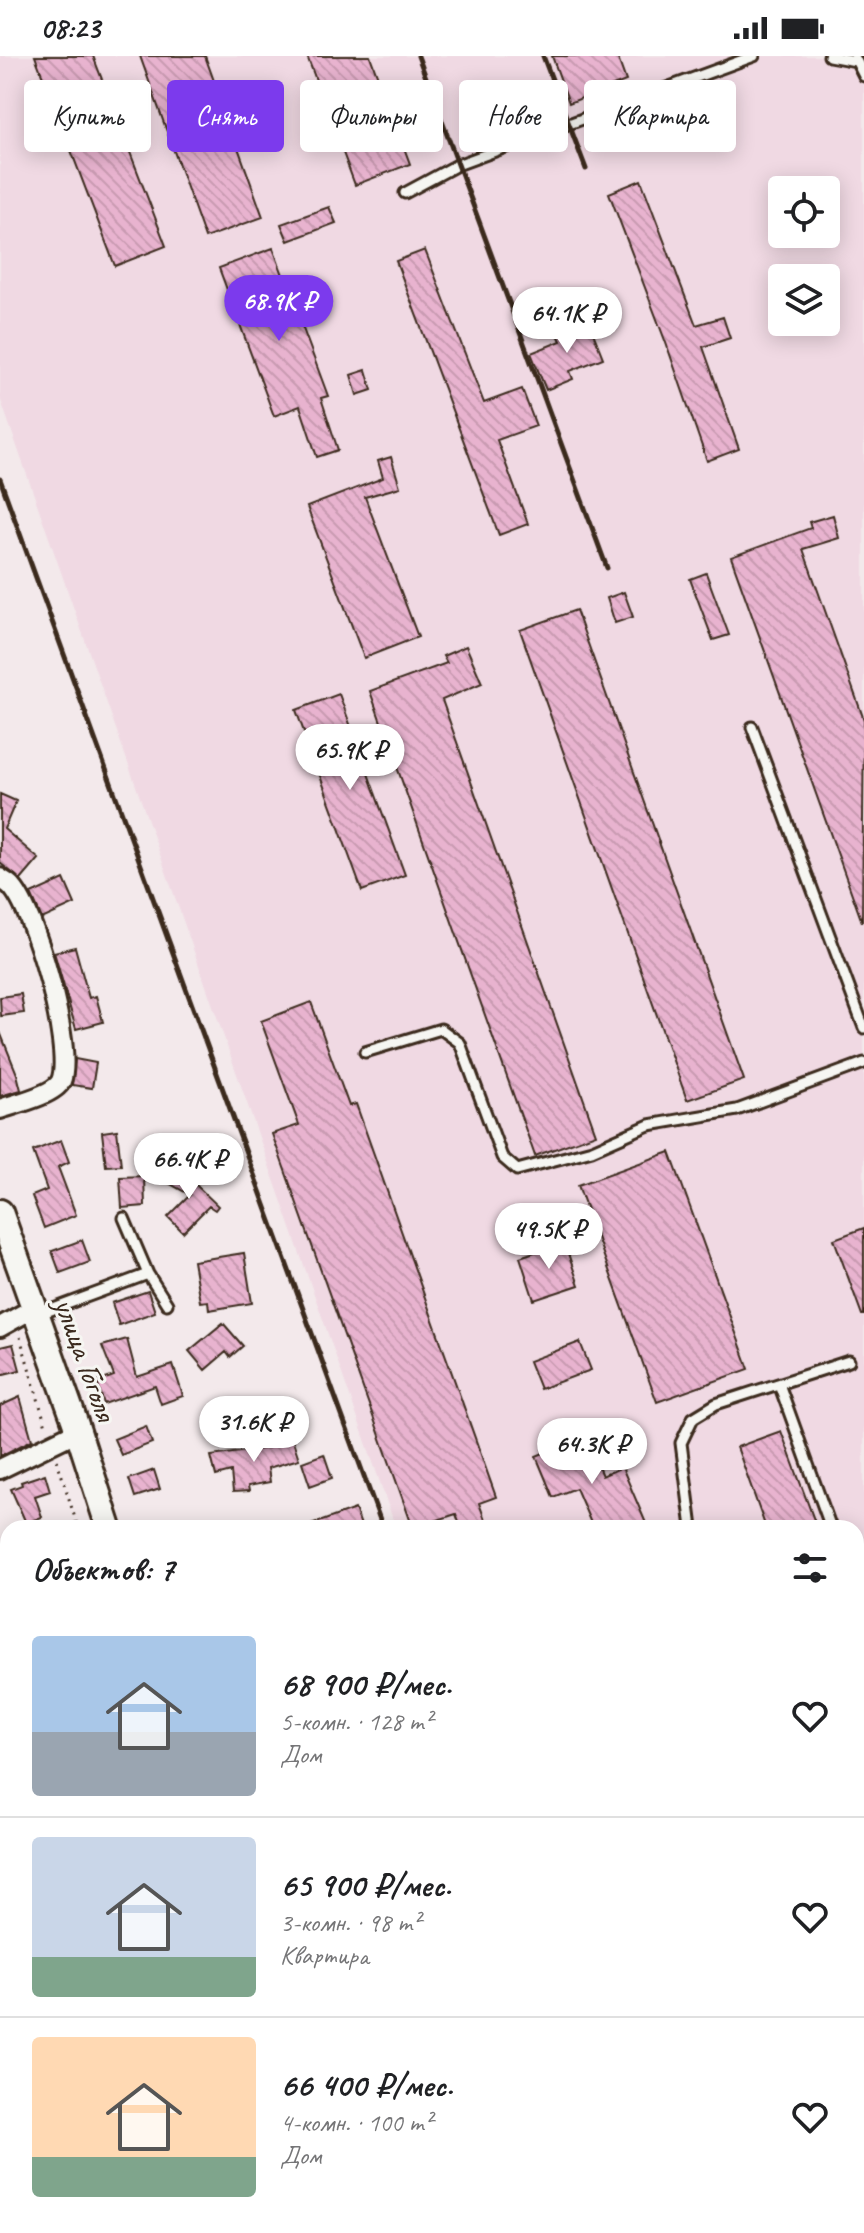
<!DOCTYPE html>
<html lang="ru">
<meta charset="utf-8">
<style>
body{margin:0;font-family:Caveat,sans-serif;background:#f6f6f6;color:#202124;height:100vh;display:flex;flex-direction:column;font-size:30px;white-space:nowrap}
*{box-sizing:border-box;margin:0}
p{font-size:26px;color:#757577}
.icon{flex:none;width:44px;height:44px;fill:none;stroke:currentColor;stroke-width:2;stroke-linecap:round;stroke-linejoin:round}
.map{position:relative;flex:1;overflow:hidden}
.panel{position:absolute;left:0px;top:1464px;width:864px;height:714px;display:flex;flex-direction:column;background:#fff;border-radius:24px 24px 0 0;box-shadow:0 4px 20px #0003}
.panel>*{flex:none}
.banner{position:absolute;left:24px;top:24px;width:816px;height:72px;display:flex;gap:16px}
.buttons{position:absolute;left:768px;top:120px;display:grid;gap:16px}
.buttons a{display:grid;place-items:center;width:72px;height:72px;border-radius:8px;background:#fff;box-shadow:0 4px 20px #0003;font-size:40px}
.price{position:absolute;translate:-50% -68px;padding:0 18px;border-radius:28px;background:#fff;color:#222;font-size:26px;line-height:52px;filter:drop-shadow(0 2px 4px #0008)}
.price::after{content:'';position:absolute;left:50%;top:48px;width:24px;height:18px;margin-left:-12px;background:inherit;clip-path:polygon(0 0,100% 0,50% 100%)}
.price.on{background:#7c3aed;color:#fff}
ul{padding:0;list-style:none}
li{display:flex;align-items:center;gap:24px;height:200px;padding:0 32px}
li+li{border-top:2px solid #e0e0e0}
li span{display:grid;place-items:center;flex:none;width:224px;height:160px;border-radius:8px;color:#555}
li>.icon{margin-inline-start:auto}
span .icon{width:96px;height:96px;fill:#fffc;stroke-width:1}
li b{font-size:34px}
h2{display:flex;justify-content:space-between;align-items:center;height:96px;padding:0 32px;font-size:34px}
.pill{padding:0 28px;border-radius:8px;background:#fff;box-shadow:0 4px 20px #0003;font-size:28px;line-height:72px}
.pill.on{background:#7c3aed;color:#fff}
.status{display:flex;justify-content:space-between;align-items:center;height:56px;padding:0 40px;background:#fff;direction:ltr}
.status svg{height:22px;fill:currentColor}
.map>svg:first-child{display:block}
</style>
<div class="status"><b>08:23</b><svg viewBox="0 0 49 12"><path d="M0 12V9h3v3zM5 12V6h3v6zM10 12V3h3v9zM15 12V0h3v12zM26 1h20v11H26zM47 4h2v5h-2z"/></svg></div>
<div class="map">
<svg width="864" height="2177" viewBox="0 0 864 2177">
<defs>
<pattern id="building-back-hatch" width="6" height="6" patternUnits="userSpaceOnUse" patternTransform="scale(2)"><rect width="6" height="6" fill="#e8b3cf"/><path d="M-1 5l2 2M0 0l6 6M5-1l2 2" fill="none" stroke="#c89ab1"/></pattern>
</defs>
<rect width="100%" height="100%" fill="#f3e9eb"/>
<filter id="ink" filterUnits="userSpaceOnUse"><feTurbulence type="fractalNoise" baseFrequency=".0125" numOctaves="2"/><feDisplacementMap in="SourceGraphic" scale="16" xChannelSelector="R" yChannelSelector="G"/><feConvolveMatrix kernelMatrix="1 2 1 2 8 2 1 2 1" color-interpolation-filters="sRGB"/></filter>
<g filter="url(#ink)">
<path fill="#f0d9e3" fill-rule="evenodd" d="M0,0H864V1764L856,1767V1472H396L0,342ZM782,134H826V178H782ZM782,222H826V266H782Z
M864,1785V1999L856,1995V1788Z"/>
<path fill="url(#building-back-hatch)" stroke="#3b2a1e" stroke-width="2" d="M35,0H93L166,190L115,210Z
M140,0H205L263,161L205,182Z
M307,0H370L410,108L355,129Z
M552,0H617L626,25L569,47Z
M641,124L696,269L723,261L730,282L703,291L739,393L707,405L666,287L609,137Z
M329,151L336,167L288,185L281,168Z
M273,192L328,340L321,342L338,394L317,401L300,350L274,360L219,212Z
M425,194L484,347L522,333L536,370L497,384L528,468L499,479L396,205Z
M588,264L603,302L570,315L573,323L546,334L531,297L561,285L557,276Z
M366,314L372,334L357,339L351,319Z
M391,401L400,431L365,441L418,581L364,602L307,451L383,422L378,405Z
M833,459L839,482L803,493L864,664L862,866L731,501L811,472L809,466Z
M706,517L729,579L713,584L690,523Z
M624,536L633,561L615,567L607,542Z
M576,554L744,1024L687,1044L520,574Z
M466,590L482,627L442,644L596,1078L535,1100L370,635L447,607L443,600Z
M339,638L405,819L362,835L296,654Z
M0,738L16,745L4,773L39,803L21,824L0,807Z
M64,823L75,848L42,863L31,838Z
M75,891L89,942L96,940L103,966L76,973L54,896Z
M21,938L24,957L1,960L0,941Z
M311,946L349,1050L356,1048L496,1441L479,1447L488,1472H461L456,1458L413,1472L272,1078L299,1069L261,965Z
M0,976L17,1018L21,1034L0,1040Z
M75,1003L96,1007L92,1032L72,1029Z
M117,1074L121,1109L106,1110L102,1076Z
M61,1084L69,1106L58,1111L76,1159L44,1172L32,1140L47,1134L33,1095Z
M670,1096L749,1313L657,1346L578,1129Z
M175,1112L196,1124L194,1127L218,1150L215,1154L209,1150L183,1176L168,1161L190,1139L167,1126Z
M144,1120L145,1150L122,1152L120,1121Z
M864,1172V1259H862L834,1183Z
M82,1184L90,1206L60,1217L52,1195Z
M564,1186L579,1229L534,1244L520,1201Z
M244,1197L252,1247L209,1254L208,1245L200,1246L193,1205Z
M148,1235L155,1256L119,1269L112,1247Z
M223,1267L243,1290L230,1301L226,1296L205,1314L189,1295Z
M127,1283L137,1321L173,1309L183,1340L161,1348L155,1330L104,1348L97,1326L114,1320L102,1290Z
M580,1286L591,1314L540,1333L529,1305Z
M13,1288L20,1314L0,1319V1291Z
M20,1341L32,1384L0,1400V1350Z
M146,1370L152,1387L121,1399L114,1383Z
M781,1375L817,1472H766L737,1391Z
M585,1380L602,1420L622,1411L648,1472H593L576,1432L553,1441L536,1400Z
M292,1382L299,1403L268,1412L270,1426L248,1430L249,1435L233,1436L231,1416L216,1420L211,1400L268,1392L267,1390Z
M324,1398L332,1422L310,1430L302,1406Z
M154,1414L160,1433L135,1441L129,1423Z
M45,1418L50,1435L35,1440L42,1461L26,1467L11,1433L22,1429L21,1426Z
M355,1453L362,1472H309L308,1470Z"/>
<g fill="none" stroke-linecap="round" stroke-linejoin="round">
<g stroke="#3b2a1e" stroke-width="15">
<path id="lane" d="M829,0L856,5
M855,2L864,20
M405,137L457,109L754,0
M752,671L864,972
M365,996L441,973L460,987L502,1101L517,1114L592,1094L649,1069L737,1054L864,1007
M124,1162L148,1218L167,1248
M40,1258L148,1218
M779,1328L831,1472
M692,1472L681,1387L693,1362L716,1348L849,1305
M856,1816L864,1811
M856,1839L864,1860
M856,1904L864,1905
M3,2177L10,2170
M488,2177V2170"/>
</g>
<g stroke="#3b2a1e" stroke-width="24">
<path id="street" d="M0,822C3,825 7,826 10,829C35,852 74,994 61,1025C54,1039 15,1048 0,1053
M0,1271L34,1252
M0,1413L78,1375
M0,1748L8,1755
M0,2031L8,2039"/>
</g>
<g stroke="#3b2a1e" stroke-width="30">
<path id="secondary" d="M0,1156L75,1366L109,1472
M343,2170L348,2177"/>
</g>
<path stroke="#3b2a1e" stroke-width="3" stroke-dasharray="2 6" stroke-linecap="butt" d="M20,1281L46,1370
M57,1404L78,1472
M270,2177L271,2170"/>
<use href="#lane" stroke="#f6f6f2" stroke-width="9"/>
<use href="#street" stroke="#f6f6f2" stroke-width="18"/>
<use href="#secondary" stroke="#f6f6f2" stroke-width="24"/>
<path stroke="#3b2a1e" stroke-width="5" d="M418,0L607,512
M543,0L586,113
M0,423L383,1472
M856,2026L864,2029"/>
</g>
</g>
<g text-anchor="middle" stroke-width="6" stroke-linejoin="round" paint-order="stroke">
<g font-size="32" fill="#3b2a1e" stroke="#f6f6f2">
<text transform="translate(86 1303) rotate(70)" y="11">улица Гоголя</text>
</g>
</g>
</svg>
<div class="buttons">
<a><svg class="icon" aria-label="locate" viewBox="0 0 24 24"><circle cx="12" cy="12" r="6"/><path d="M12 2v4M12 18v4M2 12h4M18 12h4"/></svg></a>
<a><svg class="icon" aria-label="layers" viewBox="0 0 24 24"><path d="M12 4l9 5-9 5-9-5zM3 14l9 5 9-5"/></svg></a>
</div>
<b class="price on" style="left:279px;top:287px">68.9K ₽</b>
<b class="price" style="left:567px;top:299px">64.1K ₽</b>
<b class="price" style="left:350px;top:736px">65.9K ₽</b>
<b class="price" style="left:189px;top:1145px">66.4K ₽</b>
<b class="price" style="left:549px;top:1215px">49.5K ₽</b>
<b class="price" style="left:254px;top:1408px">31.6K ₽</b>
<b class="price" style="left:592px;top:1430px">64.3K ₽</b>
<div class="banner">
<a class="pill">Купить</a>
<a class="pill on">Снять</a>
<a class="pill">Фильтры</a>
<a class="pill">Новое</a>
<a class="pill">Квартира</a>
</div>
<section class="panel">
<h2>Объектов: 7<svg class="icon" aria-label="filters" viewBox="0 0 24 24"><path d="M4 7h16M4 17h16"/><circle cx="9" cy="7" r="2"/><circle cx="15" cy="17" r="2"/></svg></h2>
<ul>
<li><span style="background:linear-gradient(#a9c7e8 60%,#9aa5b1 0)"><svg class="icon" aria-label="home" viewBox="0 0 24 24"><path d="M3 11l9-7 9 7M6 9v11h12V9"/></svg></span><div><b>68 900 ₽/мес.</b><p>5-комн. · 128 m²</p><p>Дом</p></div><svg class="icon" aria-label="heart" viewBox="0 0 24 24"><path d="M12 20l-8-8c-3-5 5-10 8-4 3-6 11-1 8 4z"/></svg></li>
<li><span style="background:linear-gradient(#c9d6e8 75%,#7fa58c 0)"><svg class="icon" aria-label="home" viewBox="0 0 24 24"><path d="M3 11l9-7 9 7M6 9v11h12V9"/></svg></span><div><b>65 900 ₽/мес.</b><p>3-комн. · 98 m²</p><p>Квартира</p></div><svg class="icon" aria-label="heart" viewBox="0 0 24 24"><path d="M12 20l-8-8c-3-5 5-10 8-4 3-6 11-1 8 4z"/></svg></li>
<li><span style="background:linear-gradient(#ffd9b3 75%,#7fa58c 0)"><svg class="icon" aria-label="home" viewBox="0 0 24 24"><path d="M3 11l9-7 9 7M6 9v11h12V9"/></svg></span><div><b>66 400 ₽/мес.</b><p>4-комн. · 100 m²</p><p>Дом</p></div><svg class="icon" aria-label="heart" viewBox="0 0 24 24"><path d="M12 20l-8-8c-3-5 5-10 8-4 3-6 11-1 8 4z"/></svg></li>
</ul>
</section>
</div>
